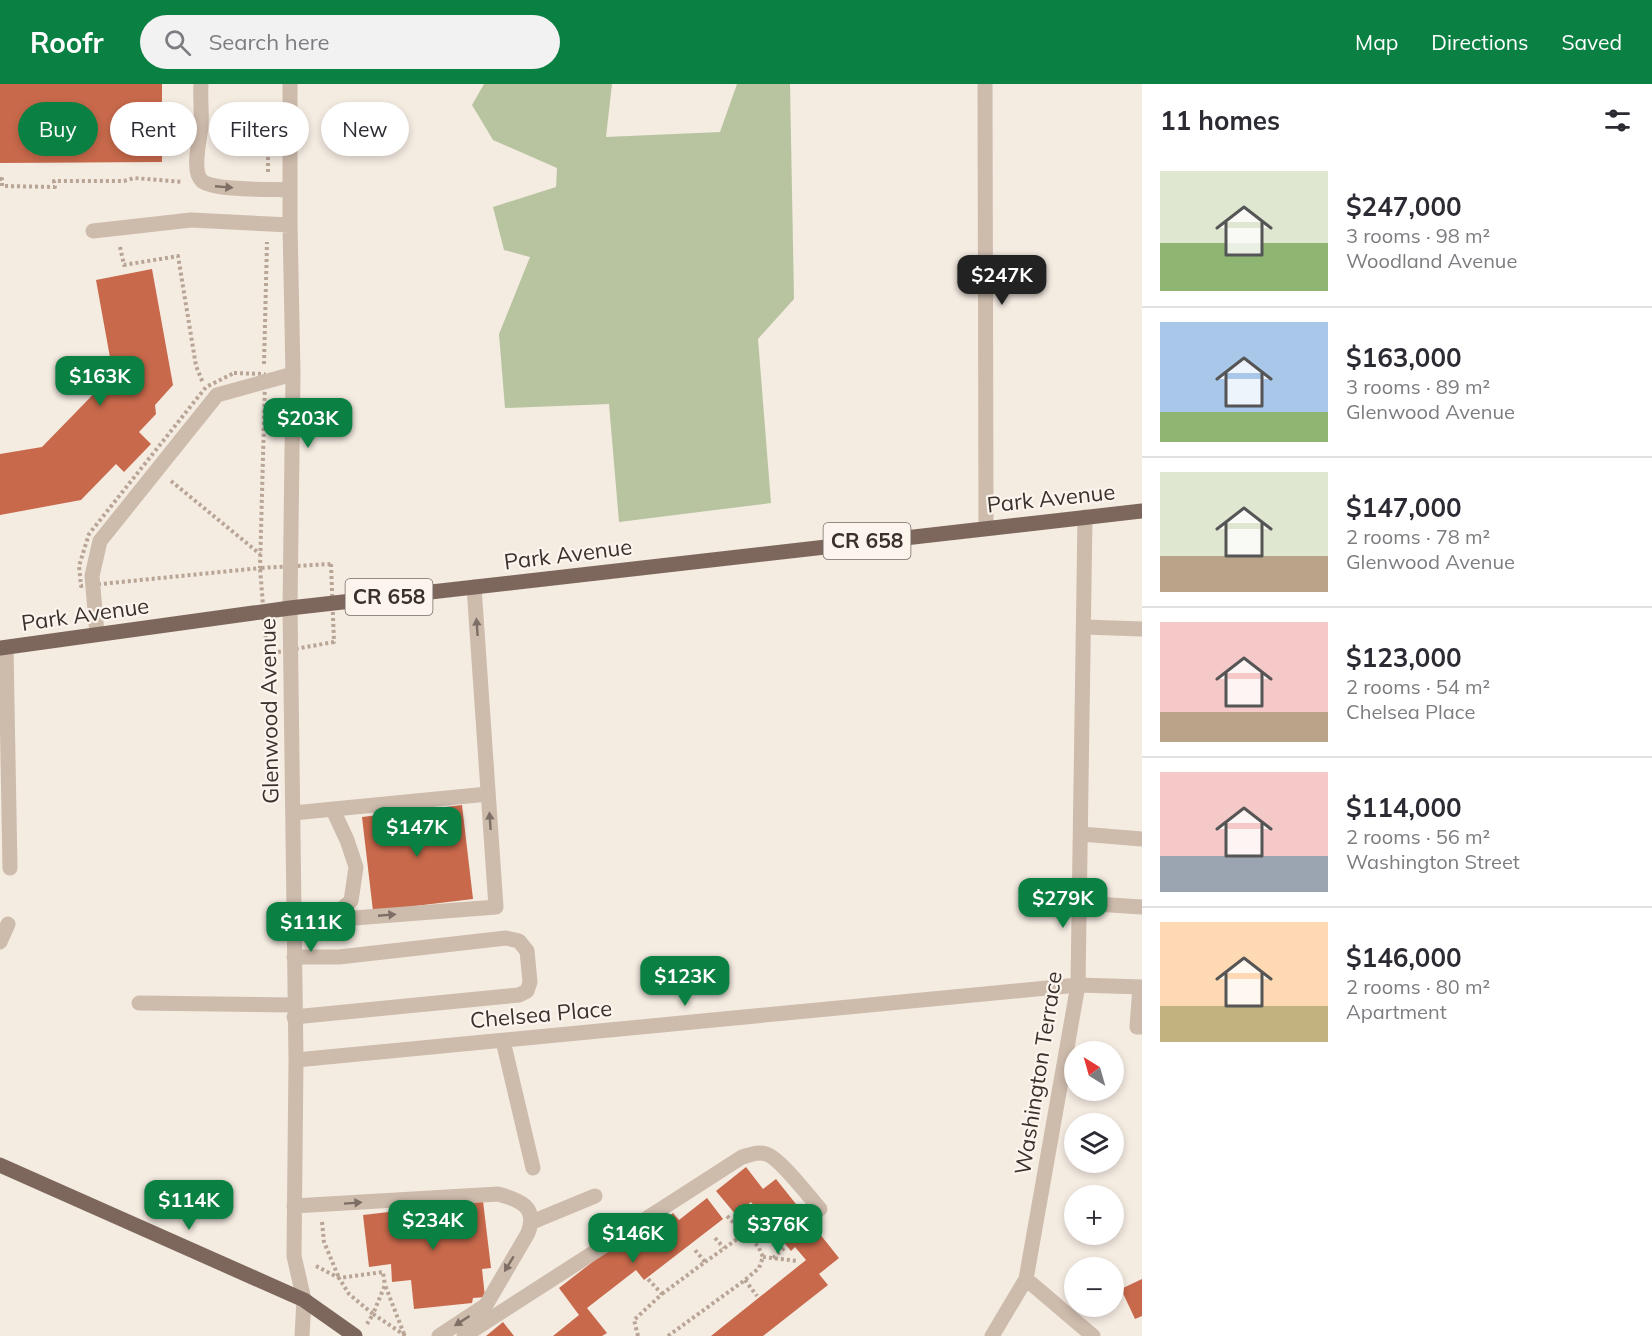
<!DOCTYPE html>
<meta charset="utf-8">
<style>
body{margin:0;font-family:Mulish,sans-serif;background:#f2f2f3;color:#2b2b33;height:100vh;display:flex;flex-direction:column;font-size:22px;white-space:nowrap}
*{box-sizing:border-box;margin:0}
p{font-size:20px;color:#7c7c81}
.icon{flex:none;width:33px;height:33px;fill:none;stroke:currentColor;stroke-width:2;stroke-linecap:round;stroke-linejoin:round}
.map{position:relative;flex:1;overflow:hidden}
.drawer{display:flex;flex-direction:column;background:#fff;width:510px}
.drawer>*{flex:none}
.top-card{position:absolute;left:18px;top:18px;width:570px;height:54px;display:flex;gap:12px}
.needle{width:39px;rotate:323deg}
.controls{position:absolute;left:1064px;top:957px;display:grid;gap:12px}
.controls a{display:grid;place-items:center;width:60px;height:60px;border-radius:50%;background:#fff;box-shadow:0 3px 9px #0003;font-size:30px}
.price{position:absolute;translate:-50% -51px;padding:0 14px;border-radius:12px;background:#0b8043;color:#fff;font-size:20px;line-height:39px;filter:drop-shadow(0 2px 3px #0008)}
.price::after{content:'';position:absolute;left:50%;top:36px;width:18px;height:14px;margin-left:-9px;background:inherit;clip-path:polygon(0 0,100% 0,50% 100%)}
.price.on{background:#222;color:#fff}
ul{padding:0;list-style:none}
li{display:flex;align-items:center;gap:18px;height:150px;padding:0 18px}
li+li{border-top:2px solid #e1e1e2}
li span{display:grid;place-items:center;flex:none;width:168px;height:120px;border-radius:0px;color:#555}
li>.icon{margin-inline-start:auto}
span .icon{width:72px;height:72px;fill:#fffc;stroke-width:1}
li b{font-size:26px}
h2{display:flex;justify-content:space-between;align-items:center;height:72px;padding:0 18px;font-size:26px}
.tag{padding:0 21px;border-radius:27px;background:#fff;box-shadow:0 3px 9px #0003;font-size:21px;line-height:54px}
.tag.on{background:#0b8043;color:#fff}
header{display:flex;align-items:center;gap:36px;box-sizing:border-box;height:84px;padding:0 30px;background:#0b8043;color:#fff}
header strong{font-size:28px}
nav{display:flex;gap:33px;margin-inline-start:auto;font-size:21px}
.search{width:420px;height:54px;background:#f2f2f3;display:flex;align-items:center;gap:15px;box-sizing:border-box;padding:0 21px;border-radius:33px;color:#7c7c81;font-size:22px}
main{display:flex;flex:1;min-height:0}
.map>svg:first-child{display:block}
</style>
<header>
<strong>Roofr</strong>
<div class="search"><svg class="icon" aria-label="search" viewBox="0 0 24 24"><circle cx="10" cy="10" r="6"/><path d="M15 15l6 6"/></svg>Search here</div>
<nav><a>Map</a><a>Directions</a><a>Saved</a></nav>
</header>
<main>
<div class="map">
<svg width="1142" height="1252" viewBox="0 0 1142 1252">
<rect width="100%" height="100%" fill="#f4ebe1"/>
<path fill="#b8c4a0" d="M484,0H612L606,53L720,48L737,0H790L794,215L758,255L771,419L619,438L609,320L505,324L499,250L530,173L504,166L493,123L556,103L557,84L493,56L472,21Z"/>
<path fill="#c8694b" d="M0,0H162V78L0,79Z
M152,185L173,301L155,321L156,330L139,348L151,360L124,388L116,380L81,416L0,431V370L42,363L113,290L96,196Z
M462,721L473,815L373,827L362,733Z
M746,1083L763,1105L776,1095L839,1174L819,1190L828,1201L763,1252H711L806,1176L795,1163L791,1167L751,1118L736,1131L716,1107Z
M707,1114L723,1135L644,1196L636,1186L587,1224L607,1249L602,1252H553L579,1231L559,1204L617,1159L623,1167L673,1129L679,1136Z
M483,1117L491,1184L482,1185L485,1213L473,1214L472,1219L414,1225L411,1196L392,1198L391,1180L369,1183L363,1131Z
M1142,1195V1232L1135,1235L1121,1205Z
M503,1238L514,1252H486Z"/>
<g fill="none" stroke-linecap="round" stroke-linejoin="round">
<path stroke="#b9a596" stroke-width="4" stroke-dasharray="3 3" stroke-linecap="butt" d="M268,88V68
M0,95H2V102L55,103L54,97H124L134,94L182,98
M120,163L124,181L178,172L196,282L203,299
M264,280L267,158
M234,289L264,290L265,298L260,484L81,502L79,482L89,450L206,303Z
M171,397L260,470
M331,480L334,558L267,570L260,484Z
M727,1132L749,1154L750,1125
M322,1138L324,1158L339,1194
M715,1154L724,1164
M763,1173L798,1177
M773,1174L784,1164
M316,1182L339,1194
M745,1196L757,1212
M662,1210L705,1178L695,1166
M367,1240L373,1230L349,1210L339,1194L383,1188L385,1201
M404,1250L385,1201L373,1230L406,1252
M638,1252L634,1236L662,1210L648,1195
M668,1252L745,1196L759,1184L763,1173L758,1162L749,1154L737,1155L705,1178"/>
<path stroke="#cdbbac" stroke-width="15" d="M201,0C200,14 202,28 201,42C200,56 191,87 202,97C214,107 272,105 290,106
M290,0V141L293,290L290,524L296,976L294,1172L304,1216L302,1252
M985,0L986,443
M93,147L191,136L290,141
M1084,543L1142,545
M97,550L92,492L100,457L217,311L293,290
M6,564L10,784
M293,729L488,710
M1081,750L1142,755
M1079,819L1142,823
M294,836H328L496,823L474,503
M328,836L351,817L356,783L347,756L333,726
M0,858L8,840
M1140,903L1137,943H1142
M139,919L294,921
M294,933L519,911L527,907L530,898L527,867L519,857L506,854L339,873H294
M503,957L533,1084
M296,976L1078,901L1142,903
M294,1122L498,1110C520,1116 538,1123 528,1149L486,1221L439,1252
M532,1138L595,1112
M1026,1195L1093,1252
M464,1252L742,1073C750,1071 758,1067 766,1070C779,1073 810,1114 820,1125
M992,1252L1026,1195L1078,901L1085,433"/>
<path stroke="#7d675c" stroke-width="15" d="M0,564L290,524L1142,427
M0,1081L304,1216L355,1252"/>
</g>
<defs><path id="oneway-solid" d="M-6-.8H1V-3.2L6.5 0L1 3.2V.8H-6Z" transform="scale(1.5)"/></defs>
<g fill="#7d6f65">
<use href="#oneway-solid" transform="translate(224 103) rotate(5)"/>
<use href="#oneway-solid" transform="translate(477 543) rotate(-94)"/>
<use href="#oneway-solid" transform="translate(490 737) rotate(-94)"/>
<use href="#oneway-solid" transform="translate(387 831) rotate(-5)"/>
<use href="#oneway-solid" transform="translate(353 1119) rotate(-4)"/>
<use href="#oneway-solid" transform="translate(509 1180) rotate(121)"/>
<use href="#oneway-solid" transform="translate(462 1237) rotate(147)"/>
</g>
<g text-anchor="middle" stroke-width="4.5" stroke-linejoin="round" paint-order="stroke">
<g fill="#fbf5ee" stroke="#756b66" stroke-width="1.5">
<rect x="823.5" y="439" width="87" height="36" rx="4.5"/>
<rect x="345.5" y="495" width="87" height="36" rx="4.5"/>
</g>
<g font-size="21" font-weight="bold" fill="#3b302b">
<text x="867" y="464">CR 658</text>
<text x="389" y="520">CR 658</text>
</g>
<g font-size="22" fill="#3b302b" stroke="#fbf5ee">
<text transform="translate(1051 414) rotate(-6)" y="8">Park Avenue</text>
<text transform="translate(568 470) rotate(-7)" y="8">Park Avenue</text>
<text transform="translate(85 530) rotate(-8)" y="8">Park Avenue</text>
<text transform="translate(269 627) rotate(-91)" y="8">Glenwood Avenue</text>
<text transform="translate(541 930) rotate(-5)" y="8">Chelsea Place</text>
<text transform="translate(1038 989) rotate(-81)" y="8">Washington Terrace</text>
</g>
</g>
</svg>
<div class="controls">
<a><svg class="needle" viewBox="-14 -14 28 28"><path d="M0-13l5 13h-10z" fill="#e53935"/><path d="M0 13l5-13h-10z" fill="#7c7c81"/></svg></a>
<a><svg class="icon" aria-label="layers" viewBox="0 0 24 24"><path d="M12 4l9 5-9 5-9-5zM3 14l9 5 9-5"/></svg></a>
<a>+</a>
<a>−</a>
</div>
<b class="price on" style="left:1002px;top:222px">$247K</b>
<b class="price" style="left:100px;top:323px">$163K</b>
<b class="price" style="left:308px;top:365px">$203K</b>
<b class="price" style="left:417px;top:774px">$147K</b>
<b class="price" style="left:1063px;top:845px">$279K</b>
<b class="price" style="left:311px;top:869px">$111K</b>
<b class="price" style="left:685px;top:923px">$123K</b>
<b class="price" style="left:189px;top:1147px">$114K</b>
<b class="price" style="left:433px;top:1167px">$234K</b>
<b class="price" style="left:778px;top:1171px">$376K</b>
<b class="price" style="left:633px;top:1180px">$146K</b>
<div class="top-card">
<a class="tag on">Buy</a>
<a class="tag">Rent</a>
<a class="tag">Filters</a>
<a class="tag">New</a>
</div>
</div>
<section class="drawer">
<h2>11 homes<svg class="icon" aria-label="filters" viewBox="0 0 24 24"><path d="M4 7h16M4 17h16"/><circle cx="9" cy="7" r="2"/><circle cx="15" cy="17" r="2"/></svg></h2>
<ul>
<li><span style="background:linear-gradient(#dfe7d0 60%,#8fb573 0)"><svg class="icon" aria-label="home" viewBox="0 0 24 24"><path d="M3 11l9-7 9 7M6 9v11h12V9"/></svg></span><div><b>$247,000</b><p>3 rooms · 98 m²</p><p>Woodland Avenue</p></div></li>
<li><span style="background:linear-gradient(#a9c7e8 75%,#8fb573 0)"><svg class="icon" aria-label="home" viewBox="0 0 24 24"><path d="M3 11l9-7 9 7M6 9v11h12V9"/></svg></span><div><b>$163,000</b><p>3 rooms · 89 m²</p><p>Glenwood Avenue</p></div></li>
<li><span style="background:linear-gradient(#dfe7d0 70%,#b9a48a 0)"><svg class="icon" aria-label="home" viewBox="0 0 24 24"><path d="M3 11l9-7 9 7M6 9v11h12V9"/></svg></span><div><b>$147,000</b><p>2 rooms · 78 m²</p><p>Glenwood Avenue</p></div></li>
<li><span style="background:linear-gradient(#f6c9c9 75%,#b9a48a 0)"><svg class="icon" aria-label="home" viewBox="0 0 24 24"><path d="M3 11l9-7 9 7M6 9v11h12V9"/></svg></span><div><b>$123,000</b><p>2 rooms · 54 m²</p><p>Chelsea Place</p></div></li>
<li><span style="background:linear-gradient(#f6c9c9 70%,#9aa5b1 0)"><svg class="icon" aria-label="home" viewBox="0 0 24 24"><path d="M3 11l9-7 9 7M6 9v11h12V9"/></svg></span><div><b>$114,000</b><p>2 rooms · 56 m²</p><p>Washington Street</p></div></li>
<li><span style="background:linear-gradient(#ffd9b3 70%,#c2b280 0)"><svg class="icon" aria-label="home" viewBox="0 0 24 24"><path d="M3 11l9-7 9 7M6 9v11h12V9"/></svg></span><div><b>$146,000</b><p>2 rooms · 80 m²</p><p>Apartment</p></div></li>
</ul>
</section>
</main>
